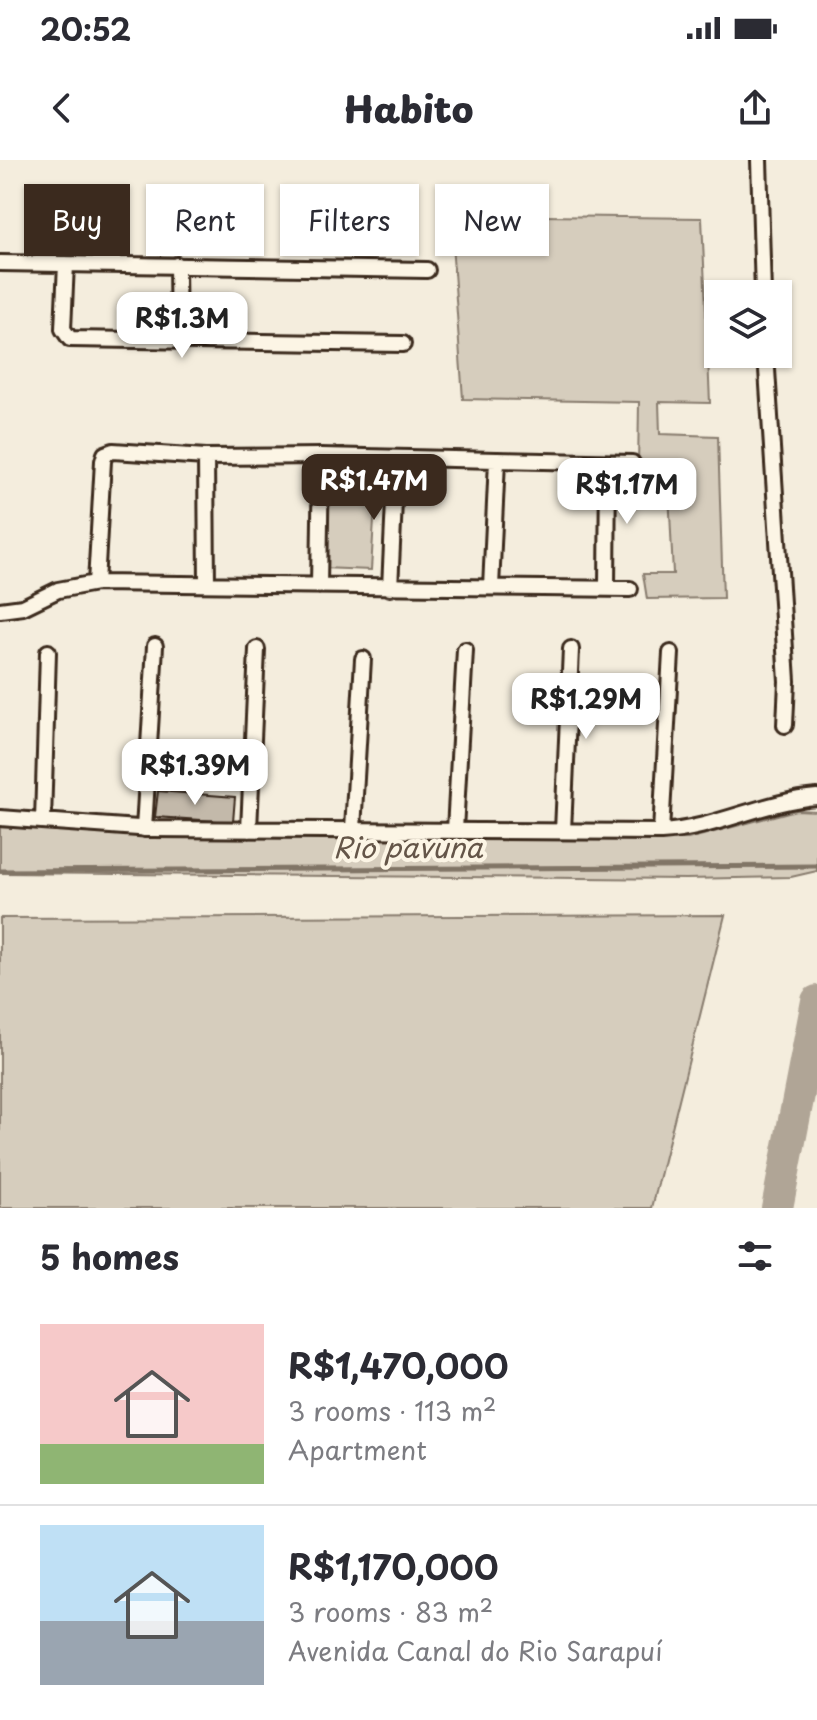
<!DOCTYPE html>
<meta charset="utf-8">
<style>
body{margin:0;font-family:"Playpen Sans",sans-serif;background:#f2f2f3;color:#2b2b33;height:100vh;display:flex;flex-direction:column;font-size:30px;white-space:nowrap}
*{box-sizing:border-box;margin:0}
p{font-size:26px;color:#7c7c81}
.icon{flex:none;width:44px;height:44px;fill:none;stroke:currentColor;stroke-width:2;stroke-linecap:round;stroke-linejoin:round}
.map{position:relative;height:1048px;overflow:hidden}
.details{display:flex;flex-direction:column;background:#fff;flex:1}
.details>*{flex:none}
.hud{position:absolute;left:24px;top:24px;width:770px;height:72px;display:flex;gap:16px}
.fabs{position:absolute;left:704px;top:120px;display:grid;gap:16px}
.fabs a{display:grid;place-items:center;width:88px;height:88px;border-radius:0px;background:#fff;box-shadow:0 2px 6px #0004;font-size:40px}
.price{position:absolute;translate:-50% -68px;padding:0 18px;border-radius:16px;background:#fff;color:#222;font-size:26px;line-height:52px;filter:drop-shadow(0 2px 4px #0008)}
.price::after{content:'';position:absolute;left:50%;top:48px;width:24px;height:18px;margin-left:-12px;background:inherit;clip-path:polygon(0 0,100% 0,50% 100%)}
.price.selected{background:#3b2a1e;color:#fff}
ul{padding:0;list-style:none}
li{display:flex;align-items:center;gap:24px;height:200px;padding:0 40px}
li+li{border-top:2px solid #e1e1e2}
li span{display:grid;place-items:center;flex:none;width:224px;height:160px;border-radius:0px;color:#555}
li>.icon{margin-inline-start:auto}
span .icon{width:96px;height:96px;fill:#fffc;stroke-width:1}
li b{font-size:34px}
h2{display:flex;justify-content:space-between;align-items:center;height:96px;padding:0 40px;font-size:34px}
.tag{padding:0 28px;border-radius:0px;background:#fff;box-shadow:0 2px 6px #0004;font-size:28px;line-height:72px}
.tag.selected{background:#3b2a1e;color:#fff}
.status{display:flex;justify-content:space-between;align-items:center;height:56px;padding:0 40px;background:#fff;direction:ltr}
.status svg{height:22px;fill:currentColor}
header{display:flex;justify-content:space-between;align-items:center;height:104px;padding:0 40px;background:#fff;font-size:36px;font-weight:800}
.map>svg:first-child{display:block}
</style>
<div class="status"><b>20:52</b><svg viewBox="0 0 49 12"><path d="M0 12V9h3v3zM5 12V6h3v6zM10 12V3h3v9zM15 12V0h3v12zM26 1h20v11H26zM47 4h2v5h-2z"/></svg></div>
<header><svg class="icon" aria-label="back" viewBox="0 0 24 24"><path d="M15 5l-7 7 7 7"/></svg>Habito<svg class="icon" aria-label="share" viewBox="0 0 24 24"><path d="M12 15V3M7 8l5-5 5 5M5 13v7h14v-7"/></svg></header>
<div class="map">
<svg width="817" height="1048" viewBox="0 0 817 1048">
<rect width="100%" height="100%" fill="#f4eddd"/>
<filter id="ink" filterUnits="userSpaceOnUse"><feTurbulence type="fractalNoise" baseFrequency=".0125" numOctaves="2"/><feDisplacementMap in="SourceGraphic" scale="16" xChannelSelector="R" yChannelSelector="G"/><feConvolveMatrix kernelMatrix="1 2 1 2 8 2 1 2 1" color-interpolation-filters="sRGB"/></filter>
<g filter="url(#ink)">
<path fill="#d6cdbd" stroke="#887c6e" stroke-width="2" d="M450,55L702,58L710,243L659,242L660,274L718,276L723,438L647,439L643,414H673L668,311L638,310L639,242L463,239Z
M329,307L377,310L371,410L322,408Z
M796,650L817,651V711L791,717L686,719L0,713V667L248,676L688,679Z
M725,755L652,1048H0V758Z"/>
<g fill="none" stroke-linecap="round" stroke-linejoin="round">
<path stroke="#817466" stroke-width="5" d="M0,711L817,706"/>
<path stroke="#b0a596" stroke-width="32" d="M777,1048L817,841"/>
</g>
<path fill="#c3b9aa" stroke="#3b2a1e" stroke-width="2" d="M158,631L235,637L233,662L155,657Z"/>
<g fill="none" stroke-linecap="round" stroke-linejoin="round">
<g stroke="#3b2a1e" stroke-width="20">
<path id="street" d="M759,0L763,134
M0,103L427,110
M66,104L63,169L70,179L403,184
M177,105L178,181
M766,194L787,521L785,565
M206,297L207,424
M96,423L103,301L105,294L113,291L206,297L321,296L632,303
M319,426L321,296
M491,427L497,301
M390,428L396,298
M607,428L608,303
M0,450L23,447L58,430L96,423L630,429
M0,658L152,669L661,672C715,669 764,641 817,637
M43,661L48,492
M144,669L155,486
M353,669L363,499
M249,670L257,489
M455,670L465,490
M563,671L571,489
M661,672L671,493"/>
</g>
<use href="#street" stroke="#fcf5e5" stroke-width="14"/>
</g>
</g>
<g text-anchor="middle" stroke-width="8" stroke-linejoin="round" paint-order="stroke">
<g font-size="28" font-style="italic" fill="#645548" stroke="#fcf5e5">
<text x="408" y="698">Rio pavuna</text>
</g>
</g>
</svg>
<div class="fabs">
<a><svg class="icon" aria-label="layers" viewBox="0 0 24 24"><path d="M12 4l9 5-9 5-9-5zM3 14l9 5 9-5"/></svg></a>
</div>
<b class="price" style="left:182px;top:200px">R$1.3M</b>
<b class="price selected" style="left:374px;top:362px">R$1.47M</b>
<b class="price" style="left:627px;top:366px">R$1.17M</b>
<b class="price" style="left:586px;top:581px">R$1.29M</b>
<b class="price" style="left:195px;top:647px">R$1.39M</b>
<div class="hud">
<a class="tag selected">Buy</a>
<a class="tag">Rent</a>
<a class="tag">Filters</a>
<a class="tag">New</a>
</div>
</div>
<section class="details">
<h2>5 homes<svg class="icon" aria-label="filters" viewBox="0 0 24 24"><path d="M4 7h16M4 17h16"/><circle cx="9" cy="7" r="2"/><circle cx="15" cy="17" r="2"/></svg></h2>
<ul>
<li><span style="background:linear-gradient(#f6c9c9 75%,#8fb573 0)"><svg class="icon" aria-label="home" viewBox="0 0 24 24"><path d="M3 11l9-7 9 7M6 9v11h12V9"/></svg></span><div><b>R$1,470,000</b><p>3 rooms · 113 m²</p><p>Apartment</p></div></li>
<li><span style="background:linear-gradient(#bfe0f5 60%,#9aa5b1 0)"><svg class="icon" aria-label="home" viewBox="0 0 24 24"><path d="M3 11l9-7 9 7M6 9v11h12V9"/></svg></span><div><b>R$1,170,000</b><p>3 rooms · 83 m²</p><p>Avenida Canal do Rio Sarapuí</p></div></li>
</ul>
</section>
